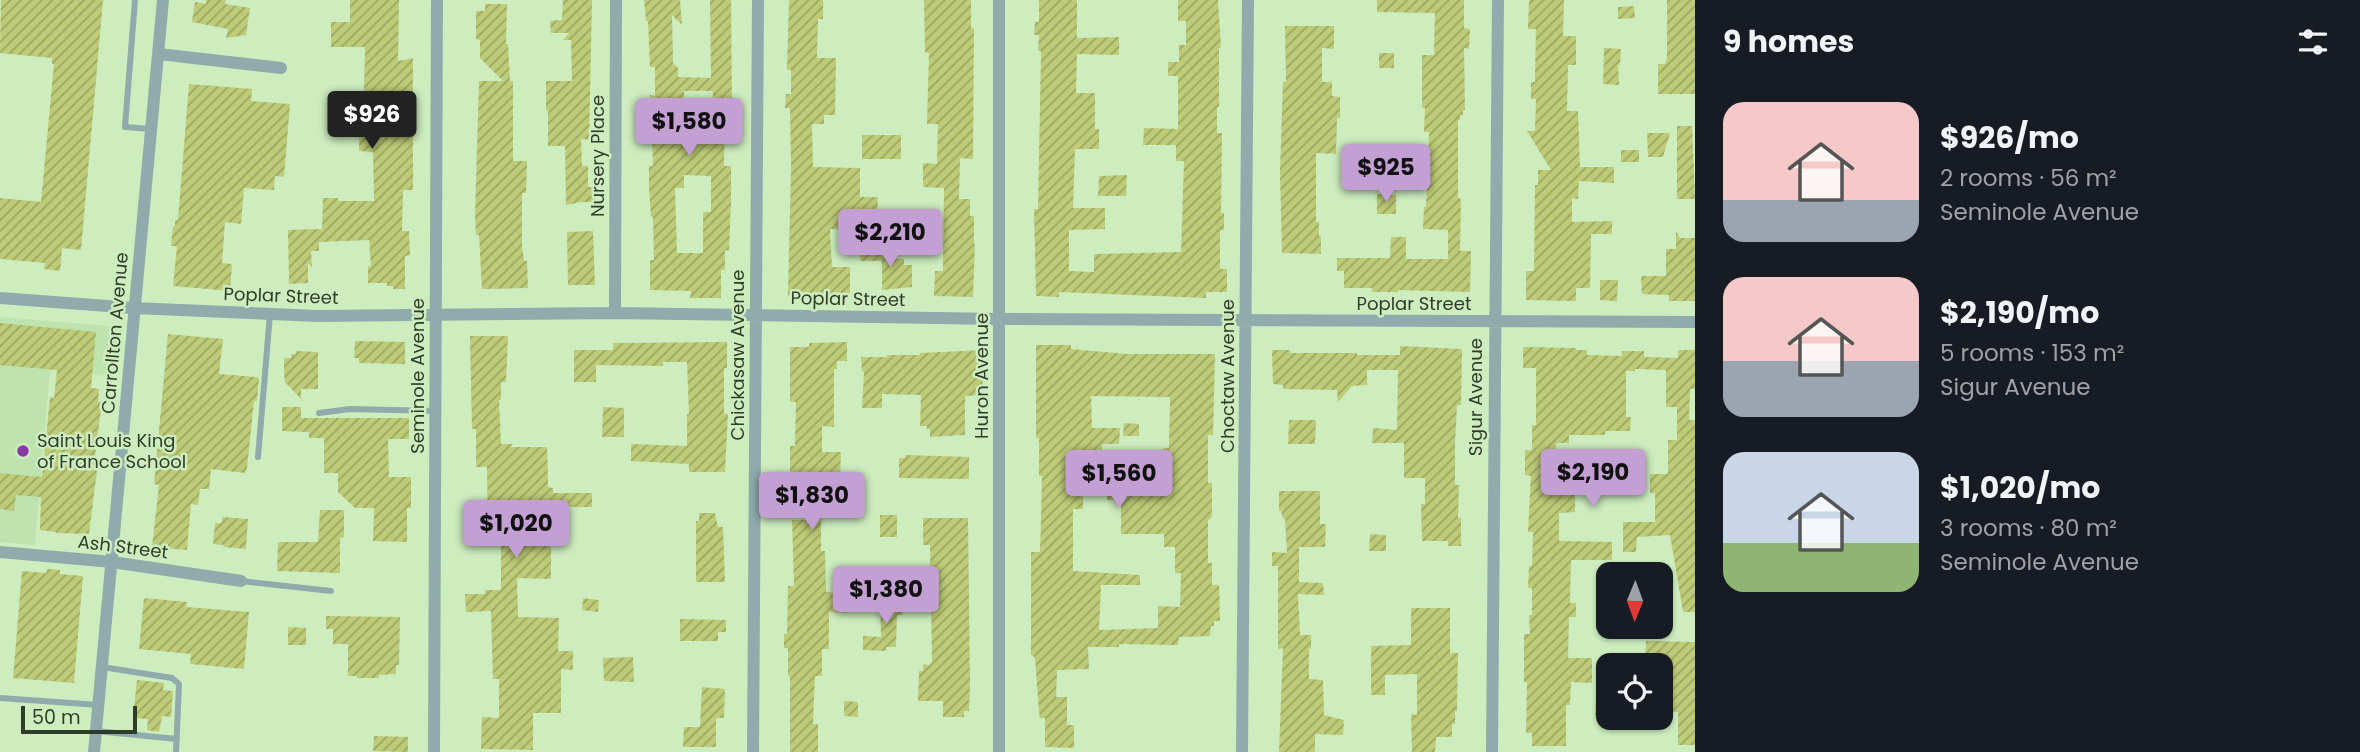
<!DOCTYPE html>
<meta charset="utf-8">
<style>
body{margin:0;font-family:Poppins,sans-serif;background:#242831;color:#f1f3f6;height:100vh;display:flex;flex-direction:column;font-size:26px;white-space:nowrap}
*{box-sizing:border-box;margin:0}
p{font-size:23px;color:#9ea1a6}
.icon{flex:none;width:38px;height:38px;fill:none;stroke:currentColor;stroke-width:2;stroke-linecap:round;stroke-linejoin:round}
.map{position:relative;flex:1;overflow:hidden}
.side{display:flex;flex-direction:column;background:#171b24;width:665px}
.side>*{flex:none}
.needle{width:46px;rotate:181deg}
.fabs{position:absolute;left:1596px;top:562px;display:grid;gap:14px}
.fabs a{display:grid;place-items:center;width:77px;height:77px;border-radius:14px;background:#171b24;box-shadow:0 2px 5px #0004;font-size:35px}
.scale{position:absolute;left:21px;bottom:18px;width:116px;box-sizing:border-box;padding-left:7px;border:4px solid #2f3c2a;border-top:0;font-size:19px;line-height:24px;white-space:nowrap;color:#2f3c2a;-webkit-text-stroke:5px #cdedbf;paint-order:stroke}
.price{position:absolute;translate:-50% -60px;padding:0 16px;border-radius:7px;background:#c49fd3;color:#111;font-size:23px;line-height:46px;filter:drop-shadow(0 2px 4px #0008)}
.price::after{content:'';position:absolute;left:50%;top:42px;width:21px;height:16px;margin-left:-10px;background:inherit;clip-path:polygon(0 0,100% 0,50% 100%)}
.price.selected{background:#222;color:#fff}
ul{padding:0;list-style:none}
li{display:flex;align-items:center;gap:21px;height:175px;padding:0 28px}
li span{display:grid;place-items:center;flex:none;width:196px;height:140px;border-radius:21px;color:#555}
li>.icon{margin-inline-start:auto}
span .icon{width:84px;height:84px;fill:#fffc;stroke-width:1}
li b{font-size:30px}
h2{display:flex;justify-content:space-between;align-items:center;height:84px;padding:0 28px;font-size:30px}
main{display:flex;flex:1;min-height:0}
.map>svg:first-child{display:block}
</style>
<main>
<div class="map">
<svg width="1695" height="752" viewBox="0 0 1695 752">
<defs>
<pattern id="building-hatch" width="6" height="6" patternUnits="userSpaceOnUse" patternTransform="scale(1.75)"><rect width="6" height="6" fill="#becb77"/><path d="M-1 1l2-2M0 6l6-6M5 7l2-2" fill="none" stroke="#9ba662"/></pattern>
</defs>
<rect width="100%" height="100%" fill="#cdedbf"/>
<path fill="#bfe3af" d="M0,317L121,327L116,376L50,370L35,545L0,542Z"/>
<path fill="url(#building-hatch)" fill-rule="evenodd" d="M1,0H103L81,250L62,248L60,271L44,269L45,263L0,259V198L41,202L54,64H52V58L0,53Z
M206,0H226L225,4L250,8L246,35L226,38L228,29L192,22L195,2L206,4Z
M350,0H399L398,61L413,58V190H403L402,231H409L410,255L405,256V289H393V286H387V283H368V266H371L369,240L319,242V251H311L312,267L308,263V283L289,284L288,230L322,229L323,198H338V201H374L373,152L359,151L360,92H364L365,47H331V22H350Z
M563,0H592L589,140L581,139L582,166H588V187H594L597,202H581L566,205L565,146H548V111H546V81H572L571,40H563L569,33H551L550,21L562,20Z
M644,0H680L682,25L672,15L673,63L678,68V77L711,78L710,0H731L732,110H725L724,166H731V202L729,251L725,250V270H721V298H690L691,291L650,290V260H654L653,217H651L649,188V166H653L652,138H649L650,95L655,96V67H650L648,21H646ZM684,91H713L712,116H684ZM684,175L711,176V212H703V253H677L675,188H684Z
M789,0H823V19H818L817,58H836L835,115H824V124H812L813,167L860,168V197H878L877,218L846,216V230L830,229L832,267H850V297L788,296L791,167L790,108H785L786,94H791V70H787Z
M924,0H971V28H974L973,159L960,158L959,199H970V216H974V244H975L973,297L934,296L935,271H943L944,188L923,187V163L937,164L938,124H927L929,53L925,52Z
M1039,0H1077V38L1119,37V55L1077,54L1076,93H1095V129H1099V149H1075L1073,208H1105V229L1069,230V271L1094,272V254L1181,252L1184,161H1176V145H1143L1144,128L1178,129V76H1168V62H1179V45H1186V21H1178V0H1218L1221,48H1219V107H1217V133H1222L1221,213H1224V230H1220V269H1227V292H1206V298L1059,292V297L1036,296L1034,209H1038L1041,51H1038L1039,35H1034L1035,22H1039Z
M1377,0H1464V28L1470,29L1469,49L1464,48L1465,110H1463V115H1460V120H1458V198L1461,199L1460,251H1471L1470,292L1398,290V292H1372V288H1344V271H1337V258H1390L1391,237H1406V259H1448V230L1423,229L1424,207H1426L1429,132H1424L1425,108H1422V55H1434L1435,13L1377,12Z
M1529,0H1564L1563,36H1576V65H1568L1567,111H1578L1580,167H1614V183L1579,181L1578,199L1572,198V222L1612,221V234H1591L1590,288H1576V301L1526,300V271H1534L1535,185H1538V170H1551L1527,131H1535L1536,99H1531V82H1535V73L1536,29H1528Z
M1667,0H1695V94H1658V64H1665L1667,59Z
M485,4H507L506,44H508L510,81H513V161H527L526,193H522V246L524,261H527L528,288L482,289L479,235H476L475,215L479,81H503L480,58V40L476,39V11H485Z
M1634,6L1635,18L1618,19V7Z
M1285,26H1334V49L1322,48V82H1332V96L1340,97V118H1337L1336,154L1316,153V222H1319V236H1321V254L1282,253L1280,172L1283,82H1286Z
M1604,48L1621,49L1620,65H1618L1619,85L1603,84Z
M1379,53H1394V68H1379Z
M189,84L252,89L251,101L290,104L284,177L275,176L274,190L244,188L241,224L225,222L222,263L232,264L230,291L173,286L177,246H171L173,226L175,227V220H178Z
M1677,126H1692L1695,199H1677Z
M1647,133H1670L1663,157H1648Z
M862,135H901V159H862Z
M1621,150H1639V162H1621Z
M1127,175L1126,196H1098L1099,176Z
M1377,194L1396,195V214H1377Z
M593,231L595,285H568L567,232Z
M1676,231L1680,238H1695V301H1669V295L1642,294L1641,276H1666V249H1676Z
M860,248L888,249V259H904V265H912V287L882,290V261H860Z
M1600,280H1618L1617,301L1600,300Z
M0,323L96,332L91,388L99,389L98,402H102L94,463H98L89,534L56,533V532L40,530L41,497L16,495L14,511L0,509V473L42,477L50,397L54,398L57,370L0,365Z
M168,334L223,339L219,374L257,377L259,379L257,401H254L247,468L245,473L211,469L209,489H200L198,505L191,504L187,550L152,547L159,485L154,484Z
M470,336H508L506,382H501V400H499L501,444H513L510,447H547L548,481V487L553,488V493H592V507H545V536H548L549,547H551V579L517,578L518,617L559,618L558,651H573V670L561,669V713H533V750L481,749L482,717L499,718V679H493L491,611L466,612L465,594H485V590H501V541H488L487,467H476V429H472Z
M355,341L405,342V364L359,363V358H354Z
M727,342V368H724V414H728L725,472H689V464L631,461V444L687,446V414H689L687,362H663V366L596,365V382H574V350H613V343Z
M847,342V361H837V369H834V427L822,426V452H841L840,479L851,480L850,498H845V510H821V551H825L826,592L848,593L847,613L829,612V649H822V676H815L813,724H818V752H790V676H788V648H784V634H787L788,586H794L792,520H808V490H790V446H795L796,402H790V347H809V343Z
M1036,345H1071V349L1127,354H1215L1213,435H1208V483H1212V516L1208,521V563H1212V585H1219L1220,621H1214V626H1211L1210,636L1179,637L1178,645L1119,644V647H1088L1089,669L1057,670L1056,697H1067V725H1074V748L1045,747V718H1040L1039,712L1035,658L1031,654V552H1040L1041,519L1042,476H1039V438H1036ZM1091,396L1170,397L1169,448H1163V461H1153L1152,494H1122V483H1107V500L1121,501V534H1164V547H1175V573H1181L1180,607L1158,606V628L1099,630L1101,585H1140V575L1073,571V509H1083V460H1102V444H1119L1120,428H1092Z
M1400,346L1462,349L1461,405H1457L1455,443V485H1459L1458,518H1461V546H1448V541H1422L1421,504H1425V478H1404V443H1372L1373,428L1397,430L1398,370H1367V385L1352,386L1338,402L1337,390L1283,389V385L1273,384L1272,350H1290V353H1357V355H1400Z
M1523,347L1576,348V350H1587V355L1622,356V351H1644V357L1678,358V350H1695V389H1690L1689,420H1695V612H1683L1670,535L1637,537L1636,552H1623V522H1655V493H1650V474H1668V440H1677V407H1666V370L1635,369V371H1626V417H1631L1630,431H1605V435H1569V443H1556L1555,490L1575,492V512L1559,513V541L1612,542V560H1571L1570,603H1576V617H1569L1568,658H1592V683L1571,682L1570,705H1566V746H1532V733H1526L1527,682H1524V634H1530L1529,615H1532V588H1528L1529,566H1532L1533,532H1528L1531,476L1525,475V450H1532V425H1536V368H1523Z
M984,350L982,395L965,396V435L930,437V429H927V426H920L921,395L882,394V408H862L864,372L862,371L861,357H887V355H920V353Z
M296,351L318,352V389H301V399L285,382L284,374V358H291V354H296Z
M282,407H301V418H409V439H388L389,477H411V508H407V542L373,541L374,508H355L338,492V473H324V438H309V432L282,431Z
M603,407L624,408V437H602Z
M1289,420H1316L1315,444H1288Z
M1124,423L1139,424V436H1123Z
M905,455L969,457V479L899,478V458H905Z
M1279,491H1320V524H1326L1325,547H1299V582L1323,583L1324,595L1298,594L1300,635H1311V648L1309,649V679L1323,680L1324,715L1344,720L1343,735L1315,734V752H1279L1283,648L1278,649V566H1272V552L1287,553L1285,519H1283L1281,511H1279Z
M320,510H344V537L340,538V573L277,571L278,542H318Z
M699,513H715L718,527H723L725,582H696V521H699Z
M880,515H897V537H880Z
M222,517L248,519L246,549L223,547L224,545L213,544L215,523H222Z
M923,518H968L970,685L969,711H964V717H943V701H918L919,671H923V664L929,665L932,662L930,545H923Z
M1370,534L1386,535V551H1369Z
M47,569L60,570V574L83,576L74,683L13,678L22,571L46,573Z
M144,598L187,602L186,607L249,612L244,669L190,664L191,654L139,649Z
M583,598L599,600L598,612L582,610Z
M880,598H903V615H897L896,647H886V651L863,650V636L881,637Z
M1411,608H1450V653H1458L1457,711H1455V724H1452V737H1436L1435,752H1412L1411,714L1417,715V674L1385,675V695H1371V646L1411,645Z
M326,616L400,617L399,665H396V674L379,675V678H357V676H348V644H333V629H326Z
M680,619L726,620V632H718V641H680Z
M288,627L306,628V645H288Z
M1646,641L1695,642V745H1678V712H1661V665H1645Z
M633,657L634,682L604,681L603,658Z
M137,680L164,683L163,690L173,691L171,717L162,716L159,732L147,730L148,719L133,718Z
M702,687L725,689L724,718H716V747H683L684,727H700Z
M1596,699L1608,700V716L1595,715Z
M844,701L858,702V717L844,716Z
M374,736L408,737V752L373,751Z"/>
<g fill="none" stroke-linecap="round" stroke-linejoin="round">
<path stroke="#8fabab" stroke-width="6" d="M135,0L125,127L151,129
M319,413L350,409L436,411
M258,457L270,314
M241,581L331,591
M102,667L172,678L179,684L176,752
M0,698L99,705
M96,731L177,739"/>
<path stroke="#8fabab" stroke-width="12" d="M159,54L281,68
M0,298L134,308L317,316L615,313L999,319L1695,322
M615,313L616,0
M0,552L112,562L241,581
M94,752L163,0
M434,752L437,0
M753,752L758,0
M999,752V0
M1242,752L1248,0
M1492,752L1498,0"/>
</g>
<circle fill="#8c39a8" stroke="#cdedbf" stroke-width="2.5" cx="23" cy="451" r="7"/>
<g text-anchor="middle" stroke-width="5" stroke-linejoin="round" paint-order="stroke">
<g font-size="18" fill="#2f3c2a" stroke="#cdedbf">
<text transform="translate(598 156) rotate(-90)" y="6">Nursery Place</text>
<text transform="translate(281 296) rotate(2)" y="6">Poplar Street</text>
<text transform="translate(848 299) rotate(1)" y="6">Poplar Street</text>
<text x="1414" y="310">Poplar Street</text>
<text transform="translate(115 333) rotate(-85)" y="6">Carrollton Avenue</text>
<text transform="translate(738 355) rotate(-90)" y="6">Chickasaw Avenue</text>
<text transform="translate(418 376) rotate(-90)" y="6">Seminole Avenue</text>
<text transform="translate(982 376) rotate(-90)" y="6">Huron Avenue</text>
<text transform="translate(1228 376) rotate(-90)" y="6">Choctaw Avenue</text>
<text transform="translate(1476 397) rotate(-90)" y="6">Sigur Avenue</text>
<text transform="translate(123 547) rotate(7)" y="6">Ash Street</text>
</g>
<g font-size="18" fill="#2f3c2a" stroke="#cdedbf" text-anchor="start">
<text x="37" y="447">Saint Louis King<tspan x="37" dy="21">of France School</tspan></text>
</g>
</g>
</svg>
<div class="fabs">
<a><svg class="needle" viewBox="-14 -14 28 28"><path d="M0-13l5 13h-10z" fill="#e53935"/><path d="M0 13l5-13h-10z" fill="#9ea1a6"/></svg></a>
<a><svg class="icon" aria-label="locate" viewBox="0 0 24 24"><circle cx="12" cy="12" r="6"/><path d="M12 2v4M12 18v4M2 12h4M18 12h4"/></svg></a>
</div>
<div class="scale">50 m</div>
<b class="price selected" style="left:372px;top:151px">$926</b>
<b class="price" style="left:689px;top:158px">$1,580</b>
<b class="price" style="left:1386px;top:204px">$925</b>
<b class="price" style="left:890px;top:269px">$2,210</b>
<b class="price" style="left:1593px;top:509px">$2,190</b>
<b class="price" style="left:1119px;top:510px">$1,560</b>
<b class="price" style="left:812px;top:532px">$1,830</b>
<b class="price" style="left:516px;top:560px">$1,020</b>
<b class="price" style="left:886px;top:626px">$1,380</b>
</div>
<section class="side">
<h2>9 homes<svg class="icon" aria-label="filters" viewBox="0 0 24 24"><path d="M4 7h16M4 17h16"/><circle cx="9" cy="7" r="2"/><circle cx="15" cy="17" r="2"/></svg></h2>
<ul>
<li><span style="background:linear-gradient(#f6c9c9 70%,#9aa5b1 0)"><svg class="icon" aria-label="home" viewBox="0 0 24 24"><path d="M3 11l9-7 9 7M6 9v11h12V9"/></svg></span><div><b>$926/mo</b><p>2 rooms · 56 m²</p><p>Seminole Avenue</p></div></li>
<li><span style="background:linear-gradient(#f6c9c9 60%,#9aa5b1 0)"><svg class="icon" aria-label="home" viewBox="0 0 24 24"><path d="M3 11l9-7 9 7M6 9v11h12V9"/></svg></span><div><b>$2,190/mo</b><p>5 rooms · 153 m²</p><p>Sigur Avenue</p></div></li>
<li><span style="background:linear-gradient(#c9d6e8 65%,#8fb573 0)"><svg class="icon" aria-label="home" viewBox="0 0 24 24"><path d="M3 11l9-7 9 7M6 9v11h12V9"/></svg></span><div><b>$1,020/mo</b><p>3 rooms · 80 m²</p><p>Seminole Avenue</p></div></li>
</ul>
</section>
</main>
